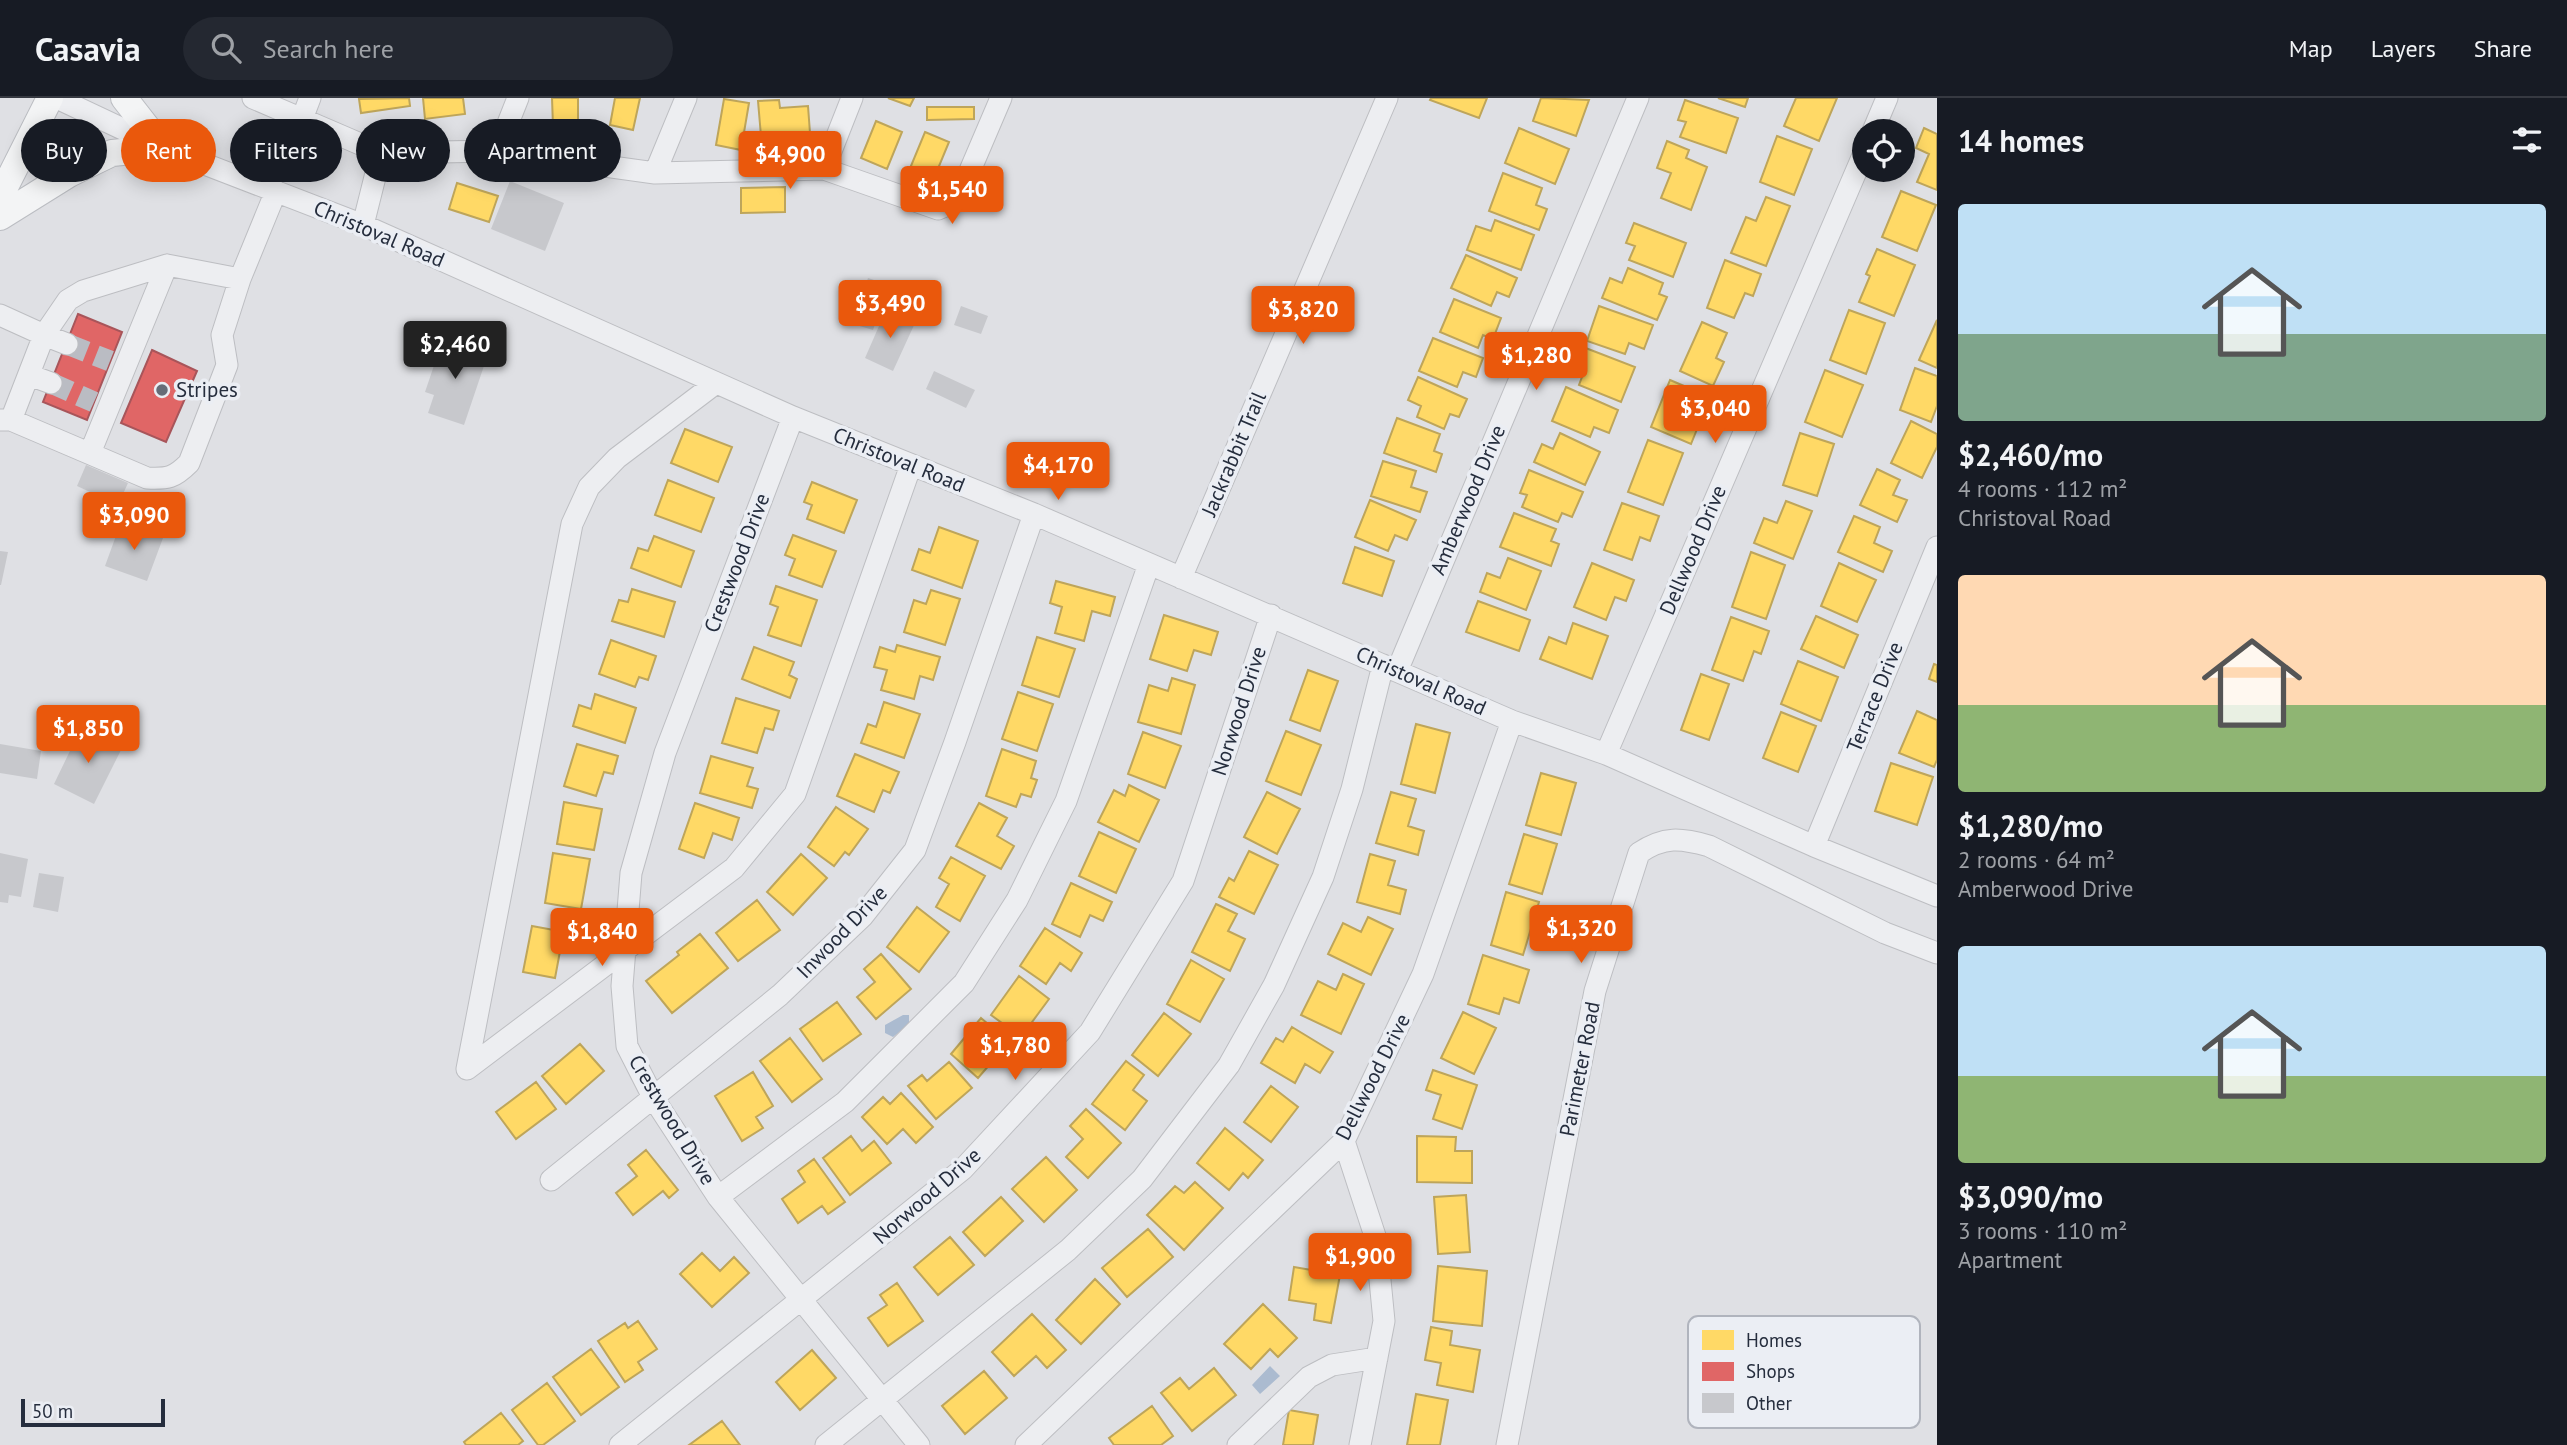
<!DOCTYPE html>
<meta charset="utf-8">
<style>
body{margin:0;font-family:"PT Sans",sans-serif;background:#242831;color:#f1f3f6;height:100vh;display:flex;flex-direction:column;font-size:26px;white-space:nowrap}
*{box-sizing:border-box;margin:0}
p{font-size:23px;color:#9ea1a6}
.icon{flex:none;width:38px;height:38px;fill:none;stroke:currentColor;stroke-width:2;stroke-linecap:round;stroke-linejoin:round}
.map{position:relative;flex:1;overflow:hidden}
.panel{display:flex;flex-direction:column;background:#171b24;width:630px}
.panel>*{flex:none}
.banner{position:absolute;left:21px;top:21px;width:665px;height:63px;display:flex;gap:14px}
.buttons{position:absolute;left:1852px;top:21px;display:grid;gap:14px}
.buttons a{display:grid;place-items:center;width:63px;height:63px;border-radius:50%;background:#171b24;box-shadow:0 4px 18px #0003;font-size:35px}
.scale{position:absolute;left:21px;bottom:18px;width:144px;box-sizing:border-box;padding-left:7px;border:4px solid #252d3d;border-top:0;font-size:19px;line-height:24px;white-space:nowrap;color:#252d3d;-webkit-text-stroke:5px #ebeef4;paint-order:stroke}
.price{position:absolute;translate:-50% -60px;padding:0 16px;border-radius:7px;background:#ea580c;color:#fff;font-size:23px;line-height:46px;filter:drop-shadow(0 2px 4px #0008)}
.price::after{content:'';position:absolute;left:50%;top:42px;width:21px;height:16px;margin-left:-10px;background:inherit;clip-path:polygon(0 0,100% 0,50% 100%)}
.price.selected{background:#222;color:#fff}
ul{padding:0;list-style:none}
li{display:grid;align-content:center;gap:14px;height:371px;padding:0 21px}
li span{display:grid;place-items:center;height:217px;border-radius:7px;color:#555}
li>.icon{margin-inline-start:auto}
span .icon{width:126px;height:126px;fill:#fffc;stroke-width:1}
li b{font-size:30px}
h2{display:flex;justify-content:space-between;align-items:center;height:84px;padding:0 21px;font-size:30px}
.pill{padding:0 24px;border-radius:32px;background:#171b24;box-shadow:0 4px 18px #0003;font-size:24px;line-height:63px}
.pill.selected{background:#ea580c;color:#fff}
header{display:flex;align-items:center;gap:42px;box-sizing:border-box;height:98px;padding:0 35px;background:#171b24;border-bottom:2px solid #363941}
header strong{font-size:33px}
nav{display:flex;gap:38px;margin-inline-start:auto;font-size:24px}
.search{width:490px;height:63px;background:#242831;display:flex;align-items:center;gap:18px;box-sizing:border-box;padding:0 24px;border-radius:38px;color:#9ea1a6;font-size:26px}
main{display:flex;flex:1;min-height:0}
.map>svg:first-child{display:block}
</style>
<header>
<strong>Casavia</strong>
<div class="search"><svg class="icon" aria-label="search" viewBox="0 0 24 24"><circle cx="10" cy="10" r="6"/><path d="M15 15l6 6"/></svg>Search here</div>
<nav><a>Map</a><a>Layers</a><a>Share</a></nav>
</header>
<main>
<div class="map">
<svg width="1937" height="1347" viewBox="0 0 1937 1347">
<rect width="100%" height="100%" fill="#dfe0e4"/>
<path fill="#abbbd0" d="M903,917H909V926L893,939L885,935V927Z
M1270,1268L1280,1278L1260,1296L1252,1287Z"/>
<path fill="#ffd966" stroke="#bea55a" stroke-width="2" d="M409,0L410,8L361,15L359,1Z
M423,0H463L465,16L425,21Z
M552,0H578V27L553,28Z
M615,0H640L633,32L610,27Z
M888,0H914L910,8Z
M1431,0H1487L1479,20L1430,2Z
M1541,0L1589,2L1576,38L1533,23Z
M1718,0H1748L1745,9Z
M1796,0H1837L1819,43L1784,28Z
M724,1L749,5L741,52L716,47Z
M779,2L780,10L808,8L810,35L761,38L758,3Z
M1685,2L1738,20L1726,55L1680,39L1686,24L1678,22Z
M927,9H974V21L927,22Z
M876,23L902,34L887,71L861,60Z
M1519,30L1569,51L1555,86L1505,65Z
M1924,30L1937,36V92L1917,84L1929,56L1916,50Z
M925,34L949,44L930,90L906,80Z
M1777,38L1812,51L1794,97L1760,84Z
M1667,43L1689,52L1686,60L1707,69L1691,112L1661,100L1671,75L1657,70Z
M1503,75L1542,90L1536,107L1547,111L1539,132L1489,113Z
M457,85L498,98L489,124L449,111Z
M785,89V114L741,115V90Z
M1901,93L1936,107L1917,153L1882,139Z
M1766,99L1790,108L1766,168L1731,155L1746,119L1756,123Z
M1495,122L1534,137L1521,172L1467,152L1476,128L1491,133Z
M1634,125L1686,145L1673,179L1629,162L1635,148L1626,145Z
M1877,151L1915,167L1894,218L1859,204L1870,178L1866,176Z
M1466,157L1517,180L1509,199L1497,194L1491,208L1451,190Z
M1725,162L1761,176L1753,198L1745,195L1734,220L1707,210Z
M1628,170L1663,185L1659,196L1667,199L1657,222L1602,200L1610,180L1622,185Z
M1454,201L1501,220L1493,241L1483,237L1478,250L1440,234Z
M1599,208L1653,227L1644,251L1629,245L1625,256L1587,243Z
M1849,212L1885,225L1866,276L1830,262Z
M1937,222V270L1919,262Z
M1702,224L1727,235L1716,260L1724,264L1713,288L1680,273Z
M1433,240L1483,260L1476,279L1463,274L1457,289L1419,273Z
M1583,249L1635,269L1621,304L1579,287L1585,271L1575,267Z
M1915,270L1937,278V308L1931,324L1900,312Z
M1825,272L1863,287L1842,339L1805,324Z
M1418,279L1467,301L1459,319L1450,316L1444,331L1417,319L1421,308L1408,302Z
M1670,282L1710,299L1691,346L1651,329Z
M1566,289L1618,312L1609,335L1594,329L1590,339L1552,323Z
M1397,320L1440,336L1434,353L1442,356L1436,374L1384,355Z
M1911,323L1937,336V349L1922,380L1891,365Z
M685,331L732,349L718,384L671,365Z
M1560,335L1600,354L1585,387L1534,364L1542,346L1553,351Z
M1800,335L1834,346L1817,398L1783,387Z
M1648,342L1683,355L1663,407L1628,394Z
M1383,363L1416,373L1411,389L1427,394L1420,414L1371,398Z
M1877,371L1900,382L1893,397L1907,402L1897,424L1860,407Z
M1529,372L1583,394L1572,419L1562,415L1558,424L1522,409L1527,397L1520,395Z
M668,382L714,400L701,434L655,417Z
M812,384L857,402L844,435L807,421L812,407L804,404Z
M1370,402L1416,422L1407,442L1395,437L1388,453L1355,439Z
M1786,403L1812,413L1793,461L1754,445L1764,420L1777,425Z
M1622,405L1659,418L1650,443L1640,439L1632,462L1604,452Z
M1514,415L1556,431L1551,443L1559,446L1551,468L1500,449Z
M1854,418L1880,429L1874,445L1892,453L1883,474L1838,454Z
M939,429L978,443L962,490L912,472L919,451L930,455Z
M793,437L836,453L822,489L789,477L795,461L785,457Z
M654,438L694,453L681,489L631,470L638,450L648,453Z
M1355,449L1394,463L1382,498L1343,485Z
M1751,454L1785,467L1766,521L1732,509Z
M1508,460L1541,473L1526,512L1480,494L1487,475L1500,480Z
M1592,465L1634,482L1626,503L1615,499L1606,522L1574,509Z
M1839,465L1876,482L1857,524L1821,508Z
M1056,483L1115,499L1110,518L1092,513L1084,543L1055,535L1062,509L1050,505Z
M776,488L817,502L801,548L768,537L778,509L770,506Z
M632,491L675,504L664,539L612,523L619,502L628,504Z
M931,492L960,501L945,547L904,534L914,502L926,506Z
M1478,503L1530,522L1519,553L1466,534Z
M1164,517L1218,534L1211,557L1194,552L1187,573L1150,561Z
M1816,518L1858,537L1844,570L1801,551Z
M1731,519L1769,533L1761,556L1754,553L1743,583L1712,572Z
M1573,525L1608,538L1592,581L1540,561L1549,539L1566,546Z
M1037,539L1075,551L1059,599L1022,587Z
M611,542L656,558L648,582L639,579L635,589L599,576Z
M897,547L940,559L933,582L920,578L914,601L881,592L887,572L874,569L880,549L895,554Z
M754,549L794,564L789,577L797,581L790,600L742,581Z
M1798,563L1838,579L1821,623L1781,606Z
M1934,566L1937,567V584L1929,581Z
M1308,572L1338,583L1320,633L1290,622Z
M1701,576L1729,586L1709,642L1681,632Z
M1172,580L1195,587L1181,636L1138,624L1149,587L1168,593Z
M1018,594L1053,606L1037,653L1002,641Z
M595,596L636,610L625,645L573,628L579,607L591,611Z
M736,600L779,613L773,632L765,630L757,655L722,645Z
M884,604L920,616L904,660L861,645L868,626L876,629Z
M1917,613L1937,622V662L1934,669L1899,655Z
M1781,614L1816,628L1798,674L1763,660Z
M1416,626L1450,635L1435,695L1401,686Z
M1286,633L1321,647L1301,697L1266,683Z
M1143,634L1181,648L1165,690L1128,676Z
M577,646L618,658L613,676L604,674L596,698L564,688Z
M1002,651L1036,663L1031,680L1037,682L1031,699L1021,696L1016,709L986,698Z
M855,656L899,674L890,695L883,692L874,714L837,698Z
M711,658L753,670L747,688L758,691L752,710L700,695Z
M1891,665L1933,679L1917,727L1875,713Z
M1541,675L1576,685L1561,737L1526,727Z
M1129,687L1159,702L1139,744L1098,724L1114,692L1125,698Z
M1267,694L1300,711L1277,756L1244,739Z
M1391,694L1416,701L1408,728L1424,733L1418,757L1376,745Z
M564,704L602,711L594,752L557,746Z
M695,705L739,720L732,742L713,735L704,760L679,751Z
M979,705L1007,720L997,738L1014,748L1001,771L956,748Z
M836,709L868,731L849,757L845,754L834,768L808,749Z
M1099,734L1136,751L1116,795L1079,778Z
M1524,736L1557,746L1542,796L1509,786Z
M1249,753L1278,767L1254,816L1219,799L1229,780L1234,783Z
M553,755L590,761L581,811L545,805Z
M801,756L827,780L793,817L767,794Z
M1370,756L1395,763L1388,787L1406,792L1400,816L1357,804Z
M951,759L985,778L960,823L936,809L949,786L939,780Z
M1071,785L1112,804L1103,823L1090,817L1080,839L1052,826Z
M1506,794L1539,804L1523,857L1491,847Z
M757,802L780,832L738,863L716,835Z
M1216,806L1237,816L1228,833L1245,841L1230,873L1192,854Z
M917,809L949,834L919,874L887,849Z
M1368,819L1393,831L1371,877L1328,856L1343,825L1361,834Z
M532,828L581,837L578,851L561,848L555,880L523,874Z
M1045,830L1082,855L1071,873L1060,865L1046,886L1020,868Z
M700,836L728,870L672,915L646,883L679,857L677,854Z
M881,856L911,891L876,921L857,899L875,884L864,871Z
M1483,857L1529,872L1519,905L1504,900L1499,916L1468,906Z
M1191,862L1224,881L1200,924L1167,906Z
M1343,876L1364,886L1341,936L1301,917L1318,883L1336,892Z
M1019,878L1049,901L1021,939L991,917Z
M837,904L861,936L823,963L800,931Z
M1463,914L1496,930L1474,976L1441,960Z
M1164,915L1191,936L1158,978L1132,957Z
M981,920L1009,944L978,980L951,956Z
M1292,929L1333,954L1320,975L1305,966L1295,985L1261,965L1276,940L1283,944Z
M790,940L822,981L792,1004L760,963Z
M580,946L604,973L566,1006L542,978Z
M1126,963L1144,977L1133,992L1147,1003L1125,1032L1092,1006Z
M949,964L972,990L936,1021L908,988L922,977L927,983Z
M1433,972L1477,987L1462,1031L1433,1021L1441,997L1426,992Z
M753,974L773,1008L756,1019L763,1030L742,1043L715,998Z
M536,984L556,1011L516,1041L496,1014Z
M1271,988L1298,1009L1271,1044L1244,1024Z
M901,995L933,1029L916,1045L903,1031L887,1046L862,1019L883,999L890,1006Z
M1086,1011L1121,1045L1088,1080L1066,1059L1083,1041L1070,1028Z
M1225,1030L1263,1062L1248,1080L1243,1075L1229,1092L1197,1065Z
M851,1038L862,1053L874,1043L891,1065L850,1097L823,1060Z
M1417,1038L1456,1039L1455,1053H1472V1085L1417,1084Z
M646,1052L678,1092L669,1100L663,1093L633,1117L616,1095L637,1078L628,1067Z
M1046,1059L1077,1092L1044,1124L1012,1091Z
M814,1061L845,1104L828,1116L822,1108L798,1125L782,1101L805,1084L798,1073Z
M1195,1084L1223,1110L1184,1152L1147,1117L1175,1088L1184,1095Z
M1466,1097L1470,1154L1438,1156L1434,1099Z
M1001,1099L1023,1123L985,1158L963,1134Z
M1148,1131L1173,1159L1127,1199L1102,1170Z
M950,1139L974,1167L938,1197L914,1169Z
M702,1155L720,1173L734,1159L749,1175L712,1209L680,1176Z
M1438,1168L1487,1173L1482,1228L1433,1223Z
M1294,1169L1340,1177L1331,1225L1314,1222L1316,1206L1289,1202Z
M1095,1181L1120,1206L1081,1246L1056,1222Z
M897,1185L923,1223L888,1248L868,1220L887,1207L880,1197Z
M1263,1206L1297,1240L1278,1259L1270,1251L1251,1271L1224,1246Z
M1032,1216L1066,1252L1047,1270L1036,1258L1014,1278L992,1254Z
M638,1223L657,1251L638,1264L643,1272L625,1284L598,1243L625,1225L628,1230Z
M1431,1229L1452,1233L1450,1247L1480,1252L1473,1294L1437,1287L1441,1265L1425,1262Z
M591,1251L619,1289L581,1317L553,1279Z
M812,1252L836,1280L800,1312L776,1284Z
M1214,1270L1236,1297L1192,1333L1161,1295L1180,1280L1189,1291Z
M984,1273L1007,1300L965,1336L942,1308Z
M547,1285L575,1323L543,1347H538L512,1312Z
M1416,1296L1448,1302L1440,1347H1407Z
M1152,1308L1173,1338L1161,1347H1114L1109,1340Z
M1289,1312L1318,1317L1313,1347H1283Z
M501,1315L523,1343L518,1347H466L464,1344Z
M722,1323L740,1347H689Z"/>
<path fill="#e06666" stroke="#a8555a" stroke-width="2" d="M78,216L122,234L87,322L43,304Z
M152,252L197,273L166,344L121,325Z"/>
<path fill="#c7c8cc" d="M510,83L564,105L545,153L491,131Z
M868,180L889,187L873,232L853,226Z
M961,208L988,218L981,236L954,227Z
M886,212L915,225L893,273L865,260Z
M443,241L488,256L464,327L428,315L434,297L425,294Z
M934,273L975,292L966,310L926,291Z
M86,367L128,385L118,407L77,388Z
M121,424L163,440L147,483L105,468Z
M0,453L8,454L1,487H0Z
M82,628L123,648L94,706L54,686Z
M0,646L41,653L37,681L0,675Z
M0,755L28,761L21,799L9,797L8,805L0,804Z
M39,775L64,779L58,814L33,809Z"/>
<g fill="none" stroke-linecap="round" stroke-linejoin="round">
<path stroke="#babcc3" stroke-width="21" stroke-dasharray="21 10" stroke-linecap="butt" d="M67,246L110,263
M51,285L94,304"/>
<g stroke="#bdbec2" stroke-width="23">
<path id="minor" d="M57,0L163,50L363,127L793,319L1034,416L1512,623L1606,656L1814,748L1937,798
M253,0L302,21
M310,0L302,21L381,55L363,127
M1873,33L1887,0
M497,53L518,0
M381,55L497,53L655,75L686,0
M824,71L938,111L957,103L1001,0
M655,75L824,71L852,0
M0,217L44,237L11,322H0
M67,246L44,237L68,202L83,193L167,167L240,181L276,93
M29,277L51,285
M716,285L617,360L589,389L572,426L467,971L734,770L795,696L911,367
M793,319L665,655L631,775L622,888L627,948L654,1001L718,1099L919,1347
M11,322L147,380C168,381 174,380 189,365L227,267L222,237L240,181
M90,355L167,167
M1181,480L1387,0
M1397,573L1638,0
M1606,656L1864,55
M1814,748L1937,449
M1344,1043L1376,1141L1384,1223L1360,1347
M551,1082L780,897L862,819L915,752L955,644L1034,416
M718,1099L845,1004L964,885L1017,802L1066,703L1149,466
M620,1347L963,1071L1090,934L1183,783L1271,517
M826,1347L1068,1152L1142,1081L1229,967L1274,887L1323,779L1352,691L1383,567
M1026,1347L1344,1043L1423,876L1512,623
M1238,1347L1309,1279L1332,1267L1377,1260
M1507,1347L1595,893L1639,755C1664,738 1681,740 1709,748L1885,835L1937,855"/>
</g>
<g stroke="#bbbdc2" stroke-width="28">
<path id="major" d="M124,0L163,50
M0,99L50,0
M0,119L69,76L112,55L163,50"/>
</g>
<use href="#minor" stroke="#edeef1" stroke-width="21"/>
<use href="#major" stroke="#f3f4f5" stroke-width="26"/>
</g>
<circle fill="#666c77" stroke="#ebeef4" stroke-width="2.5" cx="162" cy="292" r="7"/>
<g text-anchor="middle" stroke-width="7" stroke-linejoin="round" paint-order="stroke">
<g font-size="21" fill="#252d3d" stroke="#ebeef4">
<text transform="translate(379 136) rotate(23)" y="7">Christoval Road</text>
<text transform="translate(1234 356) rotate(-67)" y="7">Jackrabbit Trail</text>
<text transform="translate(899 362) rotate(22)" y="7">Christoval Road</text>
<text transform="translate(1468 402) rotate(-67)" y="7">Amberwood Drive</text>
<text transform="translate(1693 452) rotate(-67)" y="7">Dellwood Drive</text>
<text transform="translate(737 465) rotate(-69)" y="7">Crestwood Drive</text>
<text transform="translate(1421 583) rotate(24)" y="7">Christoval Road</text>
<text transform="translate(1875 599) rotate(-68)" y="7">Terrace Drive</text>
<text transform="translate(1239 613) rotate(-72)" y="7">Norwood Drive</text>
<text transform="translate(842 834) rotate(-46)" y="7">Inwood Drive</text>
<text transform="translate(1580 971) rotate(-79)" y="7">Parimeter Road</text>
<text transform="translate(1373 979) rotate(-63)" y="7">Dellwood Drive</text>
<text transform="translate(672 1022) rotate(59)" y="7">Crestwood Drive</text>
<text transform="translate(927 1098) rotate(-41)" y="7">Norwood Drive</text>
</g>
<g font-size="21" fill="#252d3d" stroke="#ebeef4" text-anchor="start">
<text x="176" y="299">Stripes</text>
</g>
</g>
<rect x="1688" y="1218" width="232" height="112" rx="10" fill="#ebeef4" stroke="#b0b4bd" stroke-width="2"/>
<rect x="1702" y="1232" width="32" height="20" fill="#ffd966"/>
<rect x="1702" y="1264" width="32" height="19" fill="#e06666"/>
<rect x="1702" y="1295" width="32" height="20" fill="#c7c8cc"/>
<g font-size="19" fill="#252d3d">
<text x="1746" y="1249">Homes</text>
<text x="1746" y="1280">Shops</text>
<text x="1746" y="1312">Other</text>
</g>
</svg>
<div class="buttons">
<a><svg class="icon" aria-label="locate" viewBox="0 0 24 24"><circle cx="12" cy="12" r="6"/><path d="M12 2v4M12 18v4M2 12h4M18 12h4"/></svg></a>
</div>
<div class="scale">50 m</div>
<b class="price" style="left:790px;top:93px">$4,900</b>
<b class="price" style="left:952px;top:128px">$1,540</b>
<b class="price" style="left:890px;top:242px">$3,490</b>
<b class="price" style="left:1303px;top:248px">$3,820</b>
<b class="price selected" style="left:455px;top:283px">$2,460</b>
<b class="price" style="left:1536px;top:294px">$1,280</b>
<b class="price" style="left:1715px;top:347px">$3,040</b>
<b class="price" style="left:1058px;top:404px">$4,170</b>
<b class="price" style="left:134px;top:454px">$3,090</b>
<b class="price" style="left:88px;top:667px">$1,850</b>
<b class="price" style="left:1581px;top:867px">$1,320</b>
<b class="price" style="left:602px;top:870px">$1,840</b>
<b class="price" style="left:1015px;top:984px">$1,780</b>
<b class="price" style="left:1360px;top:1195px">$1,900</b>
<div class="banner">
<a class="pill">Buy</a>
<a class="pill selected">Rent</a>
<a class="pill">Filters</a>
<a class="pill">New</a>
<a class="pill">Apartment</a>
</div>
</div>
<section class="panel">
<h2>14 homes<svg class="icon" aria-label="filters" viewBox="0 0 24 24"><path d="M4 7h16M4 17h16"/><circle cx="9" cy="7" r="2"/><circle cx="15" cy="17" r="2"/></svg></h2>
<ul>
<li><span style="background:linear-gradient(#bfe0f5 60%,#7fa58c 0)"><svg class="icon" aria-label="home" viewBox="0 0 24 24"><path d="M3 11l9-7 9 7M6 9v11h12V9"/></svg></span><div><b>$2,460/mo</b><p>4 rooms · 112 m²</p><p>Christoval Road</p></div></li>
<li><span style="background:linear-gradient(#ffd9b3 60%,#8fb573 0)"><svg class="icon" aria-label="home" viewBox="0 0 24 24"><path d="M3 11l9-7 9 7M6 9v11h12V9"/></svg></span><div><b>$1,280/mo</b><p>2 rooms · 64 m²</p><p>Amberwood Drive</p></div></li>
<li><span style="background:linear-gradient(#bfe0f5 60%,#8fb573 0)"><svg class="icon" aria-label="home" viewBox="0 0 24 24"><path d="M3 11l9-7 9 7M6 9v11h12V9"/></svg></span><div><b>$3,090/mo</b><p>3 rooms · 110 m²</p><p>Apartment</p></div></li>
</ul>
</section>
</main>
